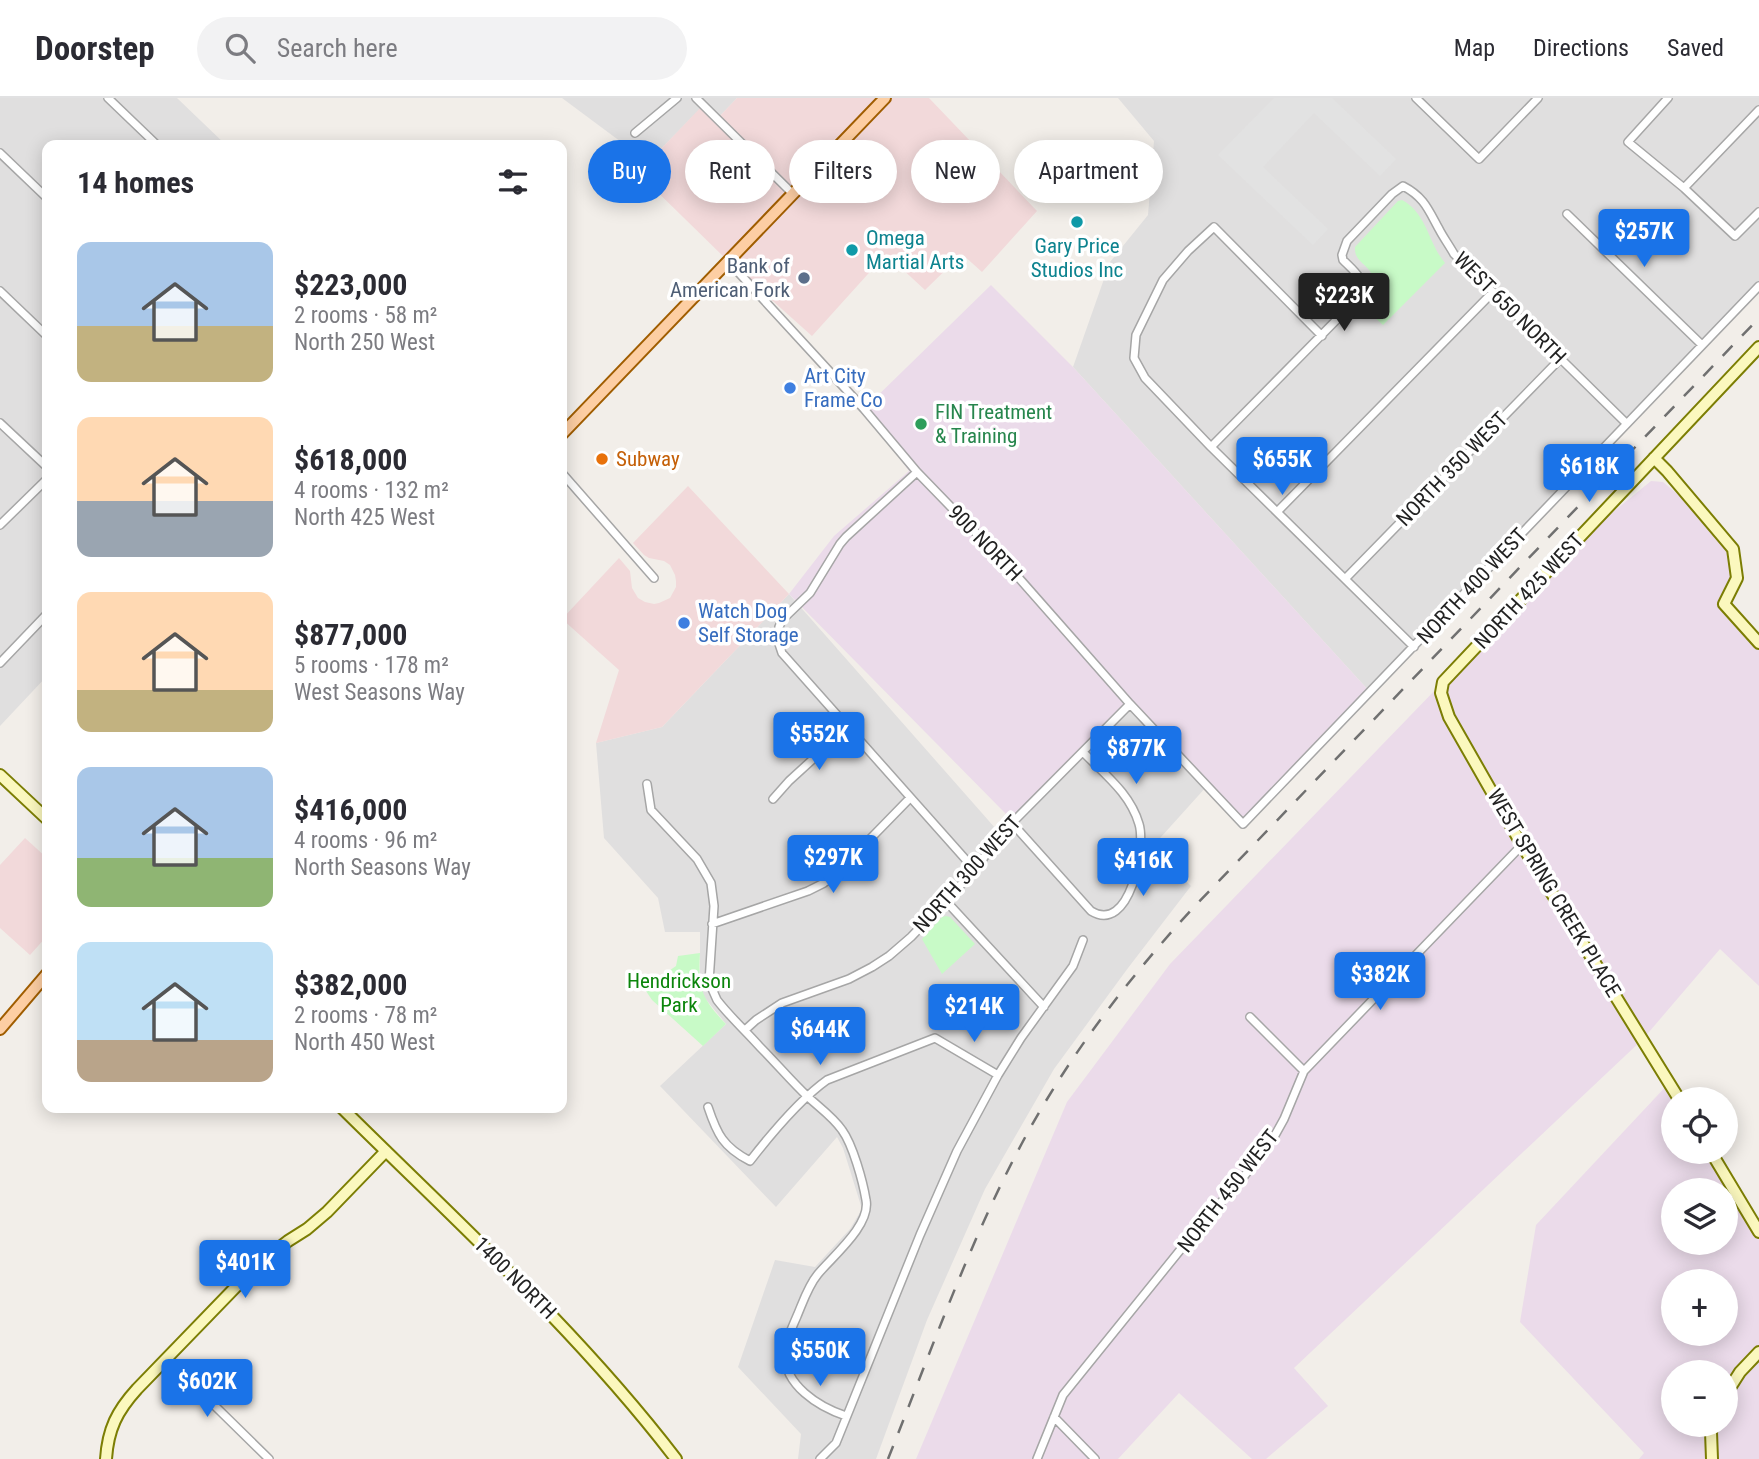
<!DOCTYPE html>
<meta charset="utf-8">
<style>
body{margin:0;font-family:"Roboto Condensed",sans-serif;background:#f2f2f3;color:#2b2b33;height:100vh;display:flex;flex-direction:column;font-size:26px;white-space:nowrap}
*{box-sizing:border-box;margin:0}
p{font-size:23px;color:#7c7c81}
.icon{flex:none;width:38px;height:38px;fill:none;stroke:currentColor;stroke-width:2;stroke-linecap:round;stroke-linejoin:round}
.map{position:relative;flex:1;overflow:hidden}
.side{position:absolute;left:42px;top:42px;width:525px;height:973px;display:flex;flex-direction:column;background:#fff;border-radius:14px;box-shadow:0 4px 18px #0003}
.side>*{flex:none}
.banner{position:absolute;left:588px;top:42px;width:665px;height:63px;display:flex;gap:14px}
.fabs{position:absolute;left:1661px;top:989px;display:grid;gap:14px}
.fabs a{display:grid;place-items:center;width:77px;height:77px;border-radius:50%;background:#fff;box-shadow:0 4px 18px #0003;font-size:35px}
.price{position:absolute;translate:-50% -60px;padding:0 16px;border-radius:7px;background:#1a73e8;color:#fff;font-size:23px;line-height:46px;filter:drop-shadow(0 2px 4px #0008)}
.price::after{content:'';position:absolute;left:50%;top:42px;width:21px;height:16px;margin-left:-10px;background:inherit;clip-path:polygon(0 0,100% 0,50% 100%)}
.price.active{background:#222;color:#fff}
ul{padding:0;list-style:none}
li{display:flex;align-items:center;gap:21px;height:175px;padding:0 35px}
li span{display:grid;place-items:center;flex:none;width:196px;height:140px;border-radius:14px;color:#555}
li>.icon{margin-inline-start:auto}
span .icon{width:84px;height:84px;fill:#fffc;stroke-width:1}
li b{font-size:30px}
h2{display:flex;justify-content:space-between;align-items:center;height:84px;padding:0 35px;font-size:30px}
.tag{padding:0 24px;border-radius:32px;background:#fff;box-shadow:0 4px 18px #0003;font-size:24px;line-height:63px}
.tag.active{background:#1a73e8;color:#fff}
header{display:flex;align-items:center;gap:42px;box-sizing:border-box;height:98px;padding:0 35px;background:#fff;border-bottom:2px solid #e1e1e2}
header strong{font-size:33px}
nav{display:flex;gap:38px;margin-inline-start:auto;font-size:24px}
.search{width:490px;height:63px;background:#f2f2f3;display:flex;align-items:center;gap:18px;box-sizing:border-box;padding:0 24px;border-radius:38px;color:#7c7c81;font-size:26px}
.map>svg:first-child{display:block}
</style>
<header>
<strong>Doorstep</strong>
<div class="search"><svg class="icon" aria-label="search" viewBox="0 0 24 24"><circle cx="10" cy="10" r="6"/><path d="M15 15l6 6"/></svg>Search here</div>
<nav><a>Map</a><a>Directions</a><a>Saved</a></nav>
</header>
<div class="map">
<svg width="1759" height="1361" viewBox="0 0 1759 1361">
<rect width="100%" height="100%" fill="#f2eee9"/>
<path fill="#e0dfdf" d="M0,0H177L226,47H47V578L0,628Z
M562,0H737L717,21L703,8L648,64Z
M1118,0H1759V189L1370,594L1073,269L1110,164L1148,117L1154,43Z
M789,496L996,731L1012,725L1130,606L1207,688L1152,749L1191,788L1128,870L1054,971L985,1091L927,1222L876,1361H798L801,1336L738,1269L775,1162L815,1169L850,1131L862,1111L843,1050L837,1039L776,1109L660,988L726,926L704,899L700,885V834H665L658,800L604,740L596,645L662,629Z"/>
<path fill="#f2d9da" d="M737,0H929L1037,113L982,174L962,156L925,192L886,156L812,238L728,163L638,75L703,7L717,21Z
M688,388L789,496L662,629L596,645L619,572L562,521L619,460L630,473L632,490L638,500L645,504L654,506L659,505L670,500L676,489V483L675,477L670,467L664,463L649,460L644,457L633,445Z
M25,740L47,760V838L30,857L0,830V767Z"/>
<path fill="#ebdbea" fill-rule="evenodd" d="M991,187L1073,269L1370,594L1243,726L1130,606L1012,725L1005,715L789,496L834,438L909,373L864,311Z
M1651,383L1663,384L1705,419L1733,451L1737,480L1724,506L1759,544V888L1720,851L1643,941L1294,1270L1328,1308L1266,1361H1252L1179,1295L1118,1361H916L1067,1004L1170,866L1499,526L1569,450Z
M1670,984L1673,1001V1054H1711L1759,1134V1361H1639L1644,1355L1520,1224L1536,1127ZM1673,1092H1726V1144H1673ZM1673,1183H1726V1236H1673ZM1673,1274H1726V1326H1673Z"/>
<path fill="#c8fac7" d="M1402,102C1427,115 1428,145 1445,165L1383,227L1363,209C1391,166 1353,172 1355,149L1398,103Z
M946,818L950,819L975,846L942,876L922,841L942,819Z
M700,855C698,890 701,900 726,926L703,948L652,902L644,890L676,868L678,858Z"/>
<path fill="#e2e2e2" d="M1274,0H1332L1396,61L1380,78L1314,15L1263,69L1328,131L1313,147L1218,57Z"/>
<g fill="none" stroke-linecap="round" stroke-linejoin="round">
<g stroke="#a6a6a6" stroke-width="10">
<path id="street" d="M108,0L157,47
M696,0L792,95
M1416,0L1479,61L1538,0
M1668,0L1628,44L1684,90L1735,138L1759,114
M635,35L677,0
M0,55L47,100
M1684,90L1759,12
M1567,116L1702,247
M728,163L864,311L917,374L1011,471L1130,606L1243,726L1759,188
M0,193L47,238
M1322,238L1214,129L1188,153L1163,182L1136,237L1134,260L1145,280L1211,349L1414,549
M0,325L47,369
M1211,349L1360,198C1368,183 1353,172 1343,162L1342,157L1347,143L1392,96L1403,88C1424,99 1428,111 1439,131C1443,139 1449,147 1454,156L1626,325
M917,374L846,439L840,446L810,495L782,522L779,529L777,540L782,555L975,772
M562,375L654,480
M1277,414L1493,194
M0,427L47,381
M1345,481L1560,261
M0,565L47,516
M647,686L651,712L697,761L711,785L714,808L709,884L717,902C730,919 746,933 760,949C776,965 791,983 808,999C820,1010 833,1019 842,1032C853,1047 863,1084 866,1102C871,1127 833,1158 818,1176C808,1188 803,1204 797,1218C792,1230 786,1241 785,1254C783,1287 819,1309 846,1318
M773,701L789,683L847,630
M1012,725L1091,813C1130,837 1146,749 1139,726C1130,695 1104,676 1083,654
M945,802L1044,909
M712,826L808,793L824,785L834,778L910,700
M1250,919L1304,973
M745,932L756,922L782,905L849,881L872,869L889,858L911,839L975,772L992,748L1012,725L1130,606
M708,1009C717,1036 723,1049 750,1063C771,1036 799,1002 827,982L935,940L998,977
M166,1260L269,1361
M1054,1319L1095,1361
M820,1361L836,1345L920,1137L957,1053L998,977L1021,940L1073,868L1083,842
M1037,1361L1063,1297L1202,1125L1242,1081L1274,1039L1284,1021L1304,973L1522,747"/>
</g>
<g stroke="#7c7e04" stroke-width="14">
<path id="secondary" d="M1654,360L1667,373L1733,451L1737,480L1724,506L1759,545
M0,677L47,721
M1679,1001L1522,747L1449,619L1441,595L1443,584L1759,249
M342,1010C457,1124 577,1232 676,1361
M1711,1054L1759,1134
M1726,1296L1740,1274L1759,1254
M106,1361C108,1331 117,1313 137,1291L256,1168L288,1143L307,1131L327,1114L386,1053
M1712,1361L1711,1334L1713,1326"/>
</g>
<g stroke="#a05d00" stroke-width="14">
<path id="primary" d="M562,336L885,0
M0,931L47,876"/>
</g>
<use href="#street" stroke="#fff" stroke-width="7"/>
<use href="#secondary" stroke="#fbf8be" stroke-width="10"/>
<use href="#primary" stroke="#fdcea3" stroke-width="10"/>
<path stroke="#707070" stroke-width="2.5" stroke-dasharray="14 14" stroke-linecap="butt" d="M888,1361C930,1256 968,1147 1021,1047C1067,960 1127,882 1193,810L1759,220"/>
</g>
<g fill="#0f9aa8" stroke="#fff" stroke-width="2.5">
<circle cx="1077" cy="124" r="7"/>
<circle cx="852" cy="152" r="7"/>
</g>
<circle fill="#5c6f8a" stroke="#fff" stroke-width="2.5" cx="804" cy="180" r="7"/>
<g fill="#3f7fe0" stroke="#fff" stroke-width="2.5">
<circle cx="790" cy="290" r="7"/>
<circle cx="684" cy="525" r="7"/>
</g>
<circle fill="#2e9e5b" stroke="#fff" stroke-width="2.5" cx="921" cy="326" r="7"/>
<circle fill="#e8710a" stroke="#fff" stroke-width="2.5" cx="602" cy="361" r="7"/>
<g text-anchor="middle" stroke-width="7" stroke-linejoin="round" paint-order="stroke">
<g font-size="21" fill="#0d838f" stroke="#fff" text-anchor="start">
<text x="866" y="147">Omega<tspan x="866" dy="24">Martial Arts</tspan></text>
<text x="1077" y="155" text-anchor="middle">Gary Price<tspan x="1077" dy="24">Studios Inc</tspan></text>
</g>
<g font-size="21" fill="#4e5e75" stroke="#fff" text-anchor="end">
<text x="790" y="175">Bank of<tspan x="790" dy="24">American Fork</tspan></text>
</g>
<g font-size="21" fill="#222" stroke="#fff">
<text transform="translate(1510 210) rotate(45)" y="7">WEST 650 NORTH</text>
<text transform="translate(1452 371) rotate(-46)" y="7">NORTH 350 WEST</text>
<text transform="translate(985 445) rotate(46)" y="7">900 NORTH</text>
<text transform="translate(1472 488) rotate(-47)" y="7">NORTH 400 WEST</text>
<text transform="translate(1529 493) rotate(-47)" y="7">NORTH 425 WEST</text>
<text transform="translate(967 776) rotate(-48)" y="7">NORTH 300 WEST</text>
<text transform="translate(1554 795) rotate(59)" y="7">WEST SPRING CREEK PLACE</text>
<text transform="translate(1228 1093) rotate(-52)" y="7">NORTH 450 WEST</text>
<text transform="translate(515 1180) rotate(45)" y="7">1400 NORTH</text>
</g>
<g font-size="21" fill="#366cbe" stroke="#fff" text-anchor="start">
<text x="804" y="285">Art City<tspan x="804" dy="24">Frame Co</tspan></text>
<text x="698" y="520">Watch Dog<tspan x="698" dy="24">Self Storage</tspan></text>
</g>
<g font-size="21" fill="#27864d" stroke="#fff" text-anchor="start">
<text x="935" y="321">FIN Treatment<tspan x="935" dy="24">&amp; Training</tspan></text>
</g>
<g font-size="21" fill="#c56008" stroke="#fff" text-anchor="start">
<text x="616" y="368">Subway</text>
</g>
<g font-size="21" fill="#0b850b" stroke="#fff">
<text x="679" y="890">Hendrickson<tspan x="679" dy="24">Park</tspan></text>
</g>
</g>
</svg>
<div class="fabs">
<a><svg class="icon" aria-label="locate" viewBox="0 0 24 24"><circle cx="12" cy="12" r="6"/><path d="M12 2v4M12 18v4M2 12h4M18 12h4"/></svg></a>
<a><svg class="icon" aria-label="layers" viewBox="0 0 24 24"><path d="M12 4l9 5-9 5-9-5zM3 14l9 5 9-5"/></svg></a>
<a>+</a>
<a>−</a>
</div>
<b class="price" style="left:1644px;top:171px">$257K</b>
<b class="price active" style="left:1344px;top:235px">$223K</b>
<b class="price" style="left:1282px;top:399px">$655K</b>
<b class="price" style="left:1589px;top:406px">$618K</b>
<b class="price" style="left:819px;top:674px">$552K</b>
<b class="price" style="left:1136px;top:688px">$877K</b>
<b class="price" style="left:833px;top:797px">$297K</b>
<b class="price" style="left:1143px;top:800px">$416K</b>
<b class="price" style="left:1380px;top:914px">$382K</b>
<b class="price" style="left:974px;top:946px">$214K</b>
<b class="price" style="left:820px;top:969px">$644K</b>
<b class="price" style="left:245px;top:1202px">$401K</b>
<b class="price" style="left:820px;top:1290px">$550K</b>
<b class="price" style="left:207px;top:1321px">$602K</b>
<div class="banner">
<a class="tag active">Buy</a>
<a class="tag">Rent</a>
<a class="tag">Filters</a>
<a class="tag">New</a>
<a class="tag">Apartment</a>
</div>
<section class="side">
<h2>14 homes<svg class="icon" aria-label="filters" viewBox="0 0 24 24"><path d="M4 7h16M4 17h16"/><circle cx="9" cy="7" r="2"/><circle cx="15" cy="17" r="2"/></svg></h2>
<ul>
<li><span style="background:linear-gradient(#a9c7e8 60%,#c2b280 0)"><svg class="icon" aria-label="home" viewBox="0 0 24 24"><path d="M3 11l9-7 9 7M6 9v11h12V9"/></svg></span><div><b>$223,000</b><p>2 rooms · 58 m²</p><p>North 250 West</p></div></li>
<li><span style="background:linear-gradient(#ffd9b3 60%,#9aa5b1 0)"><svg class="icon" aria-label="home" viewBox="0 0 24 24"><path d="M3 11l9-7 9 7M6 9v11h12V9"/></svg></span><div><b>$618,000</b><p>4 rooms · 132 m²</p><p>North 425 West</p></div></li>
<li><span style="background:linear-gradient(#ffd9b3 70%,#c2b280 0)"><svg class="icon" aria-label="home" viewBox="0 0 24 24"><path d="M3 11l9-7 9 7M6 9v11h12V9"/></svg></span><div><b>$877,000</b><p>5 rooms · 178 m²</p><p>West Seasons Way</p></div></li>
<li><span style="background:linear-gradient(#a9c7e8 65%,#8fb573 0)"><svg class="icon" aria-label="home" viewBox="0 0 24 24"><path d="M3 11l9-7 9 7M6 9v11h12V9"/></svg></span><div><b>$416,000</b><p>4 rooms · 96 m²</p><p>North Seasons Way</p></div></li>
<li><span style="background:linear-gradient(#bfe0f5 70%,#b9a48a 0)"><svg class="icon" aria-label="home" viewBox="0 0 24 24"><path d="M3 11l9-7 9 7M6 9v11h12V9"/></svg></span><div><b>$382,000</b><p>2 rooms · 78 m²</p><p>North 450 West</p></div></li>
</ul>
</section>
</div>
